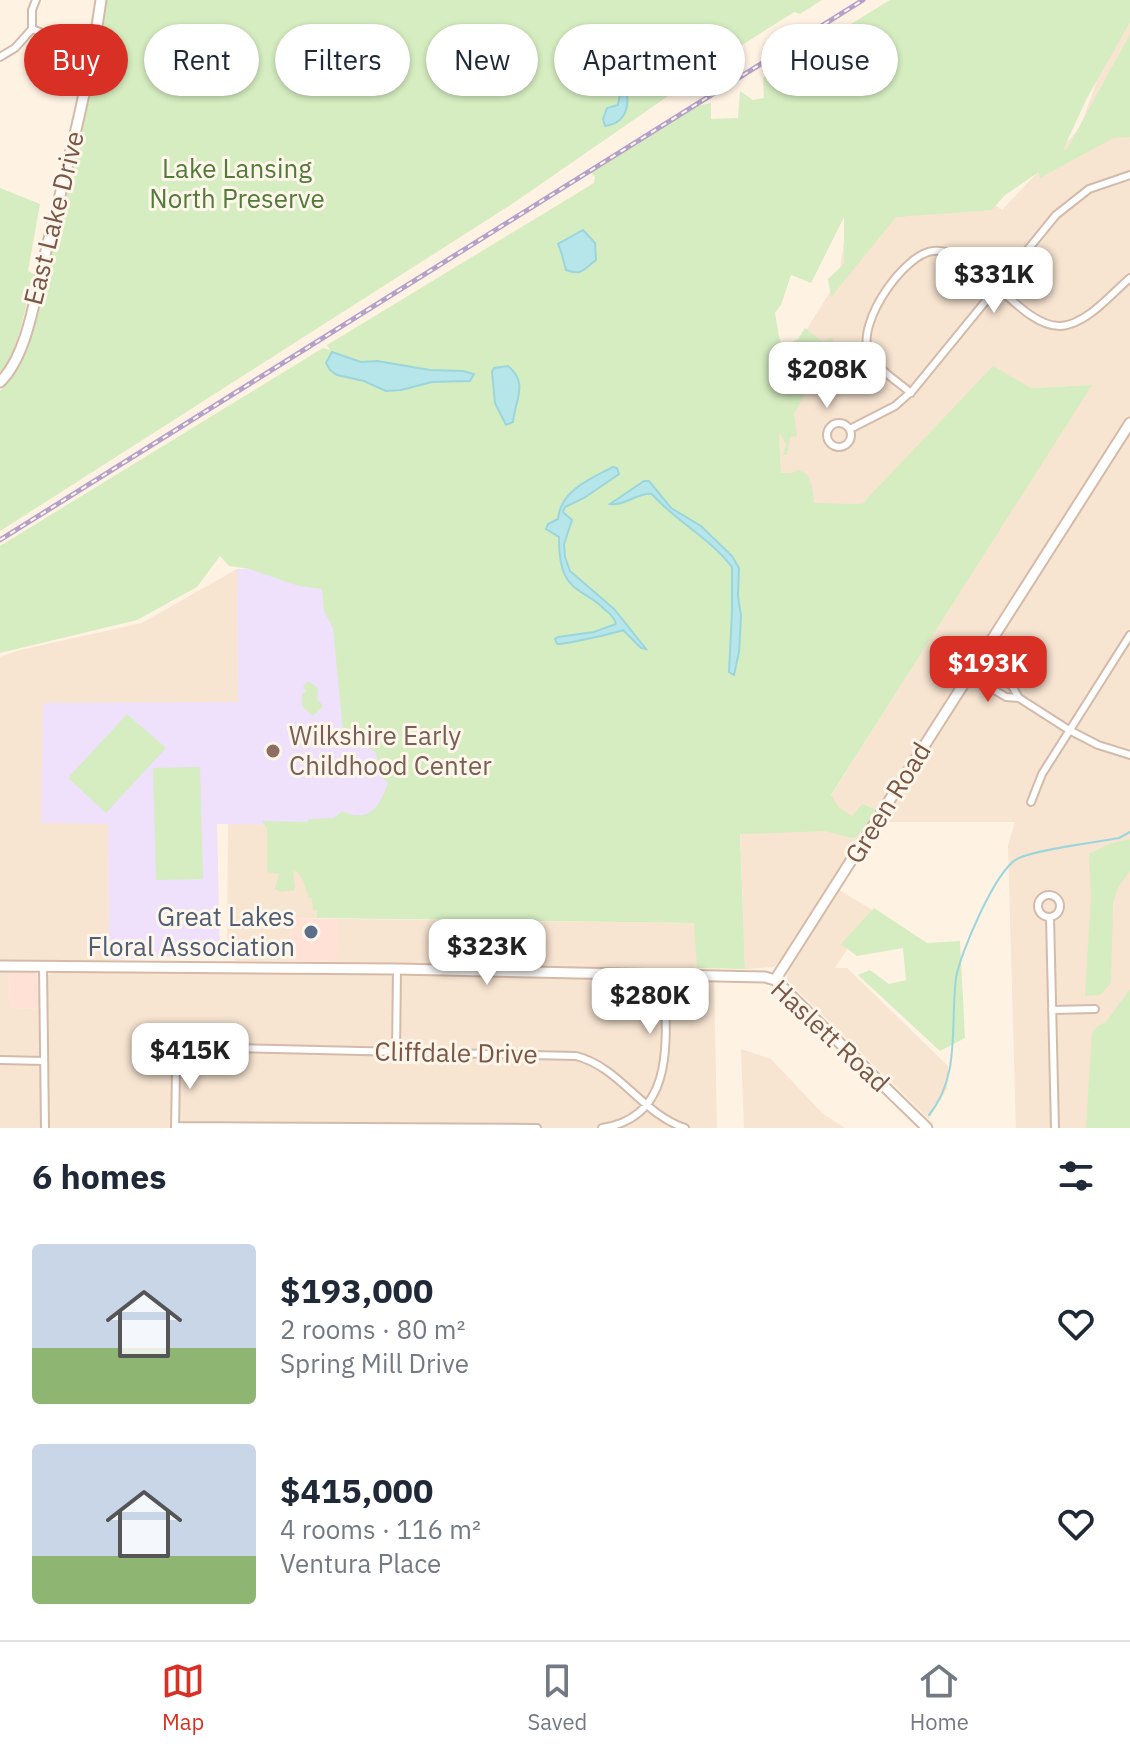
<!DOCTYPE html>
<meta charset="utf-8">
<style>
body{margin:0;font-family:"IBM Plex Sans",sans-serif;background:#f6f6f7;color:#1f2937;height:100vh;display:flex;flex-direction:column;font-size:30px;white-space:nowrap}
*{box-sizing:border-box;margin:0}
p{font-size:26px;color:#747a83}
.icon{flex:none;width:44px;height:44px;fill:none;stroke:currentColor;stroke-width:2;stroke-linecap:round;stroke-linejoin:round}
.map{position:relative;height:1128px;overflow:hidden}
.details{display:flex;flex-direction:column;background:#fff;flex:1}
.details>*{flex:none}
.banner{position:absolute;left:24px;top:24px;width:1082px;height:72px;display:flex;gap:16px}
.price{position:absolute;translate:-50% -68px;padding:0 18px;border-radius:16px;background:#fff;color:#222;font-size:26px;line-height:52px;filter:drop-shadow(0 2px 4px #0008)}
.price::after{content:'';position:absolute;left:50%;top:48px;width:24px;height:18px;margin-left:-12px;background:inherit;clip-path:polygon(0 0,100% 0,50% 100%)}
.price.selected{background:#d93025;color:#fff}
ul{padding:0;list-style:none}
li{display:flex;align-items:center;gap:24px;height:200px;padding:0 32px}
li span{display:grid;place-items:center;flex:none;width:224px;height:160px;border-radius:8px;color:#555}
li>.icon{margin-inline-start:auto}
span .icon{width:96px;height:96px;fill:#fffc;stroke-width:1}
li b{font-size:34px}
h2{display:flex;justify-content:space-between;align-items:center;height:96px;padding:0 32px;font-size:34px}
.pill{padding:0 28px;border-radius:36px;background:#fff;box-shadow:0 2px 6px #0004;font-size:28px;line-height:72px}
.pill.selected{background:#d93025;color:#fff}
.menu{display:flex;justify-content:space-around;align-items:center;height:112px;border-top:2px solid #e0e1e3;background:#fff;font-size:22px;color:#747a83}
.menu a{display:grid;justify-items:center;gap:4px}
.menu .selected{color:#d93025}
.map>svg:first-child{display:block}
</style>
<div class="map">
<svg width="1130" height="1128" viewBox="0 0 1130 1128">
<rect width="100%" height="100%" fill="#fef2e3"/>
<path fill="#f7e4d1" d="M1126,0H1130V417L794,944L774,967L745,969L740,824L815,821L1091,385L1031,388L993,367L862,504L783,503L774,356L799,342L839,277L848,212L978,193L1002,210L1080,128Z
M1130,430V1128H1016L1008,845L1015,822H879Z
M237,569L238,702L108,824L109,960H0V657L20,650L142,623Z
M228,824L316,825L317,918H291L290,961H236L229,956L227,947Z
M836,888L872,910L835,968H847L948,1066L947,1089L929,1119L787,980L788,971Z
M338,919L695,923L698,980H714L717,1128H48L46,981L48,975L54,972L336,974Z
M0,971H9L10,1008L40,1009L41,1128H0Z
M741,1049L771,1059L822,1113L845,1128H744Z"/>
<path fill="#ffe1d6" d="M291,918L338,919L337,962L290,961Z
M9,971H32L38,975L40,1009L10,1008Z"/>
<path fill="#efe0fb" d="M283,568L348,592L391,745L393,813L383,826L217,824L220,954L109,960L108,824L41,823L43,703L238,702L237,569Z"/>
<path fill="#d5edc0" d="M107,0H822L800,14L794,12L739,47L512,204L0,531V391L20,366L88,100Z
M890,0H1130V22L1086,100L1063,150L1067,149L1130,34V137L1113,138L1040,178L1039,172L1005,195L992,210L896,217L831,297L828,279L844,264V217L811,283L791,275L781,305L775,313L779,337L783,347L798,339L805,328L823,342L833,337L831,351L827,354L789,360L785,364L791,378L805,394L794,414L797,436L790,437L787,455H783L786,444L779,432L781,473H792L798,470L807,474L812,486L814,503L862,504L993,366L1031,388L1092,385L831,795L839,808L852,816L862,804L879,811L856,837L852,838L825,831L740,834L745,969L697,968L694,923L317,918V910H313L312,898H309L303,880L297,872L293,871L295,890L281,892L275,889L279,874L267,872V828L262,821L307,822L309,819L334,818L342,811C368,824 380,807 388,783L379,775L376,752L358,743L343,731L333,628L324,611L322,589L299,586L250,569L229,566L220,556L197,587L137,620L0,653V546L323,348L330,350L327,345L594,183L595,177L590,172L693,107L711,103V119L738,118L740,91L753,100L764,98L763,78Z
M0,188L40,204L28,271L34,274C27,299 17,358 0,375Z
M308,681L318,688L317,700L322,704V707L313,716L302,706V695L306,691L303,687Z
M127,714L166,748L106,813L68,778Z
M200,767L203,879L156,880L153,768Z
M1130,839V871L1118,887L1113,903L1111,983L1100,995L1085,996L1091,897L1089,854L1109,844Z
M874,908L927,943L960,941L965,1038L940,1051L858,975L870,970L889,984L906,980L903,948L857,956L841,944Z
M1130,989V1128H1086L1092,1033L1098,1026L1106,1022Z"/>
<path fill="#b6e5ea" stroke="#9bd6dd" stroke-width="2" d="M621,75C630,94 633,122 605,126L603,119L607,108L618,105L621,88L617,76Z
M583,230L595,243L596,260C584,269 582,276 566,270C563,260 562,252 558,244Z
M332,352L361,362L377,361L430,370L463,371L474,374L470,381L432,382L401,390L386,391L364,381L337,375L330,370L326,363Z
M508,366C529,383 515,400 513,422L506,425L495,403L492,372L494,368Z
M613,467L617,468L619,474L584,498L565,507L563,512L572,520L564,544L565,557L570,571L614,609L646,649L641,648L623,630C616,633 562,645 557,644L555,639L558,637L594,632L616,624C614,617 610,614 604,609C595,599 583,595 573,586C560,575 559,553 559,537L546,529L548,524L558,519C560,491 591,478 613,467Z
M644,481H649L671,508L701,526L732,556L739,568L738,596L741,616L739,652L734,675L729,672L732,612V567C709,537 675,521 652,494C638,492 626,506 610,504Z"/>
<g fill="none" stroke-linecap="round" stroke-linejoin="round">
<path stroke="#9bd6dd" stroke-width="2" d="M929,1115C961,1076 950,1025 956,978C960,954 995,871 1017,859C1032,850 1098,842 1119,838L1130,832"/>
<g stroke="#d3bbab" stroke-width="10">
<path id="street" d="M32,29L93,53
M0,57L15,48L32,29V10L36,0
M911,393C896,380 875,368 868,350C858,321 904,254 933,251C977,246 1019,328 1061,326C1087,324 1111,294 1130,278
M827 435a12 12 0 1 1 24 0a12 12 0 1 1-24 0Z
M850,429L895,406L913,390L1056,215L1089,189L1130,175
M976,664L1012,686L1019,698L1069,730L1098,745L1130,755
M969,675L1006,697L1019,698
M1031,802L1042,774L1130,635
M1038 906a11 11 0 1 1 22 0a11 11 0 1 1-22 0Z
M1050,917L1055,1128
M43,966L45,1128
M1052,1010L1095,1009
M396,1052L397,969
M0,1060L44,1061
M175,1126L537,1128
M175,1128L176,1072L180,1057L194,1051L229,1048L576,1056C620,1067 642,1114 685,1128
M602,1128C680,1117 665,1030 664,973"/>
</g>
<g stroke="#d6baa8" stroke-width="13">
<path id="secondary" d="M0,382C29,354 36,289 46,251C67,167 89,85 101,0
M0,966L397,969L765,977L775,980L927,1128
M775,980L1130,423"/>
</g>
<use href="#street" stroke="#fff" stroke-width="6"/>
<use href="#secondary" stroke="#fff" stroke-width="9"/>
<g stroke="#b4a0c9" stroke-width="5">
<path id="rail" d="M0,540L863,0"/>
</g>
<use href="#rail" stroke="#fff6eb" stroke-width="2" stroke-dasharray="6" stroke-linecap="butt"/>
</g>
<circle fill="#8d6e63" stroke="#fff6eb" stroke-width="3" cx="273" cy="751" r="8"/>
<circle fill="#5c6f8a" stroke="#fff6eb" stroke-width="3" cx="311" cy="932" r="8"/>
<g text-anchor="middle" stroke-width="6" stroke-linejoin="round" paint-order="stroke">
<g font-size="26" fill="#517a3b" stroke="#fff6eb">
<text x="237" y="178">Lake Lansing<tspan x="237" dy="30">North Preserve</tspan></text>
</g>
<g font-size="26" fill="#795646" stroke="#fff6eb">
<text transform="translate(54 218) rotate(-76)" y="9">East Lake Drive</text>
<text transform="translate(888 803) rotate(-58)" y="9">Green Road</text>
<text transform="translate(830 1036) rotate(43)" y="9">Haslett Road</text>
<text transform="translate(456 1053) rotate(1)" y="9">Cliffdale Drive</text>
</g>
<g font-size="26" fill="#785e54" stroke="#fff6eb" text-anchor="start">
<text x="289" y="745">Wilkshire Early<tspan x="289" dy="30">Childhood Center</tspan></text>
</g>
<g font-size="26" fill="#4e5e75" stroke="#fff6eb" text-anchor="end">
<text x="295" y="926">Great Lakes<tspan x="295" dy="30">Floral Association</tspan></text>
</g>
</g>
</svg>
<b class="price" style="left:994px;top:315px">$331K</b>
<b class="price" style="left:827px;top:410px">$208K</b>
<b class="price selected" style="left:988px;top:704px">$193K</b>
<b class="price" style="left:487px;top:987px">$323K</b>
<b class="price" style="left:650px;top:1036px">$280K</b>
<b class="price" style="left:190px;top:1091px">$415K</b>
<div class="banner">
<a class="pill selected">Buy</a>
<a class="pill">Rent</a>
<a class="pill">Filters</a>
<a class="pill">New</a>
<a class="pill">Apartment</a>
<a class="pill">House</a>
</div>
</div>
<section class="details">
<h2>6 homes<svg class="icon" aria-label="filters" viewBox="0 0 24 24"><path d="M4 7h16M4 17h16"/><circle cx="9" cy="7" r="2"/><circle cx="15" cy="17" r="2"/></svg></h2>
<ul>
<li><span style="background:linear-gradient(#c9d6e8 65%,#8fb573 0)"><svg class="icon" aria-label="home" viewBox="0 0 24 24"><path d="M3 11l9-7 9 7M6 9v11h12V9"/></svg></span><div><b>$193,000</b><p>2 rooms · 80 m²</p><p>Spring Mill Drive</p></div><svg class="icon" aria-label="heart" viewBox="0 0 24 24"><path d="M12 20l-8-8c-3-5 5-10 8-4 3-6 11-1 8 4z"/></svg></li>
<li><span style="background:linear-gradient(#c9d6e8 70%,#8fb573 0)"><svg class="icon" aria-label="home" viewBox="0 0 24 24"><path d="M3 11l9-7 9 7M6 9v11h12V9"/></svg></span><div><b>$415,000</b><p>4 rooms · 116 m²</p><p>Ventura Place</p></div><svg class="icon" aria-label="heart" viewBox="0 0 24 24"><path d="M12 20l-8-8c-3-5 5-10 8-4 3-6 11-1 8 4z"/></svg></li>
</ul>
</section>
<nav class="menu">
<a class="selected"><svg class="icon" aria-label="map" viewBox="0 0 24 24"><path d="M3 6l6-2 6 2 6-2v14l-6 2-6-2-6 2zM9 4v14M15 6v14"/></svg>Map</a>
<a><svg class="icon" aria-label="saved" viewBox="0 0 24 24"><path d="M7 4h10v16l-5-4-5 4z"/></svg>Saved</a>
<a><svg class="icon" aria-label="home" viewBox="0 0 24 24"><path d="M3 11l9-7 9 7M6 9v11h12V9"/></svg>Home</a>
</nav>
